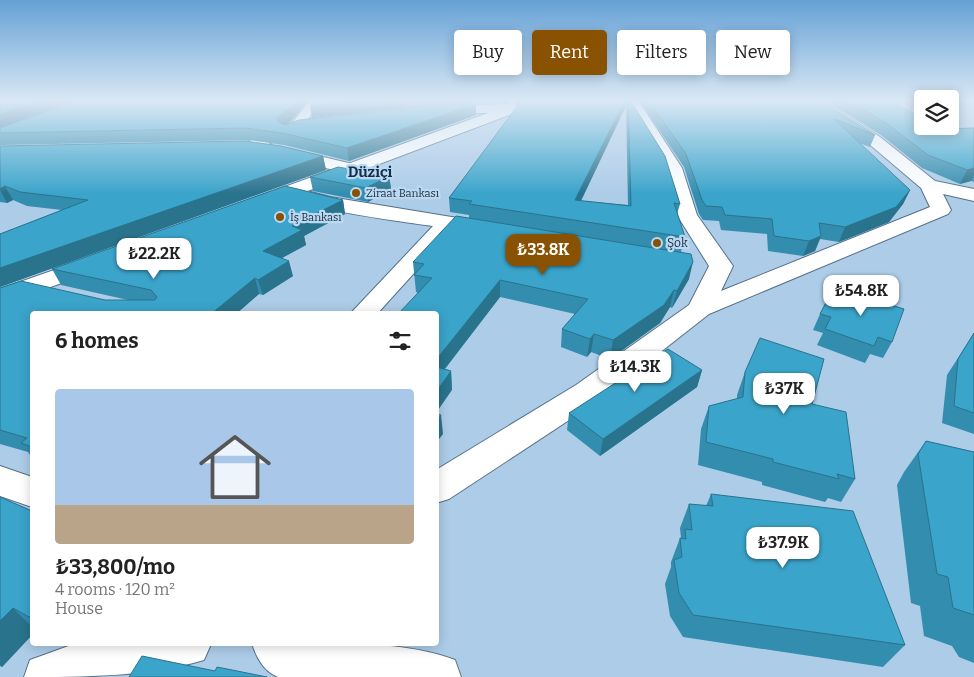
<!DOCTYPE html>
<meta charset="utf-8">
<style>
body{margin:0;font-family:Bitter,serif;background:#f2f2f2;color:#222;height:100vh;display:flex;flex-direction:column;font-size:19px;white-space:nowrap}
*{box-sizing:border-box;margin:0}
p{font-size:16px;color:#767676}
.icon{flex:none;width:28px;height:28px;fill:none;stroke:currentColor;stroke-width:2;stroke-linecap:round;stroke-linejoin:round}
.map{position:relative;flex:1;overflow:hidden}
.panel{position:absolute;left:30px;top:311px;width:409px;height:335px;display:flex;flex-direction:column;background:#fff;border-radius:5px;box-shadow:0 2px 12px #0003}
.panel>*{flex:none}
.banner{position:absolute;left:454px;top:30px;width:445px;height:45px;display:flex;gap:10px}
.tools{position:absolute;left:914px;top:90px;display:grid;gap:10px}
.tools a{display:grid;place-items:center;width:45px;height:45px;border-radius:5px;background:#fff;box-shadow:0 2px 12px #0003;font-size:25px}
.price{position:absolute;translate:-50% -42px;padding:0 11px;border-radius:10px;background:#fff;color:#222;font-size:16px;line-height:32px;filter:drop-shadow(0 1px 2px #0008)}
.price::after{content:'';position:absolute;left:50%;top:30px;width:15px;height:11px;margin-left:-8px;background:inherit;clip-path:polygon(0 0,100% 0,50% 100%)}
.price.current{background:#895202;color:#fff}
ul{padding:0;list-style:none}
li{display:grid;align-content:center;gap:10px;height:265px;padding:0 25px}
li span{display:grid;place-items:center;height:155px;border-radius:5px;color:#555}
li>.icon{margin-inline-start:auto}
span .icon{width:90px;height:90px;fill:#fffc;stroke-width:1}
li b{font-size:21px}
h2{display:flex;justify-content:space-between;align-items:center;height:60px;padding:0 25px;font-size:21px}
.tag{padding:0 18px;border-radius:5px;background:#fff;box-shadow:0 2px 12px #0003;font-size:18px;line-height:45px}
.tag.current{background:#895202;color:#fff}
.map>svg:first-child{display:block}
</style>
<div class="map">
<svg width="974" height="677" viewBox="0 0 974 677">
<rect width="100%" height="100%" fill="#adcce8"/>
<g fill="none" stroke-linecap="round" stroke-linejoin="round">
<g stroke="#54708a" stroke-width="2">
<path id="minor" d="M310,100H324L308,119L303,129L254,150H242L240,147L242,144L292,123Z
M509,100H523L524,108L517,112L437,114L430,110L437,106L509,104Z
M624,100H638L682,168L697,215L733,266L721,291L930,207L921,188L868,143L807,103L805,100H821L880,137L935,181L974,189V201L943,194L951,210L948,214L709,314L598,401L449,499L436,503V470L576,385L689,305L709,266L677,215L664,168Z
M289,149L357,165L360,169L357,173L351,174L283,158L281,154L283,150Z
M307,191L330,197L488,223L495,225L499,229L495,233L488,235L453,230L377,314H350L433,226C412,223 306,210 297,197L300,193Z
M0,466L32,477V507L0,496Z
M74,644H211L204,660C147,677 83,677 24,677L30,660Z
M252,644C311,644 400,638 455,660L461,677H278C263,671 257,658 252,644Z"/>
</g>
<g stroke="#54708a" stroke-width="2">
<path id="major" d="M524,100H543L541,103L268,206H254L251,202L254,198Z
M91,257L99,259L103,264L99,269L0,306V289Z"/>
</g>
<use href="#minor" fill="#fff" fill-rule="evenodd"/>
<use href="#major" fill="#fff" fill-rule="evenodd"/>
</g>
<path fill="#338dae" d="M77,100H309L290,122L286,125L428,106L408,107L312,118L316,100H508L507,102L460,105L476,115L349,161L284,145L248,140L0,145V128Z
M627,100H630L680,204L677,214L685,237L681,252L689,279L672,308L670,307L660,323L610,359L591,352L587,357L561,347L562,329L575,314L500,297L445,369L451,371L452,390L418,293L416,292L413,262L469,218V215L450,212L449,198L516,109V103L626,106L581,201L628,205L626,107Z
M639,100H819L875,135L870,147L859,143L910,190L903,204L889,222L839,242L820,239L815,251L803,256L768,251L767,234L721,230L719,221L703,220L699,214L684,167Z
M824,100H887L944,129L974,128V182L971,181L960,184L922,168L881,135Z
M0,146L323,156L326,170L0,287V234L62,210L27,206L13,200L7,203L0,202Z
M389,176L391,189L368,202L313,191L310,177Z
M343,200L345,214L304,236L306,245L282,258L293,276L263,295L259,294L236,314H32V458L28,452L0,444V288L105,300H128L61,285L52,269Z
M834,287L892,342L883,358L870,354L865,363L817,345L823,333L813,330L820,314Z
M974,333V434L942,423L947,375Z
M702,370L697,387L600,456L567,430L569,413Z
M745,372L812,404L855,479L841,502L828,498L825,502L762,485V482L698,465L701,429L709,406L737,399V395Z
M926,441L974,452V663L959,657L952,646L924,636L920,606L911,603L897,485L904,472Z
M711,494L905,645L883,667L683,637L670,616L665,584L671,567V562L680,538H681L680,528L689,504L706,506Z
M0,497L32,511V635L2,667L0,666Z"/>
<path fill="#29738d" d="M41,100H76L0,128V114Z
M297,100H309L290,122L278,130L276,118Z
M374,100H407L408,107L312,118L310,106Z
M625,100H627L626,106L574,215L575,200Z
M476,104V115L349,161L347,148Z
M323,156L326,170L0,287V268Z
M974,168V175L971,181L960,184L967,170Z
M389,176L391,189L368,202L366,188Z
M5,186L13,200L7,203L0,190V189Z
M910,190L903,204L889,222L839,242L845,227Z
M343,200L345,214L304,236L306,245L267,266L263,251L292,226Z
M821,236L815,251L803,256L809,241Z
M289,261L293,276L263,295L258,280Z
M693,262L689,279L672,308L677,291Z
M255,278L259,294L236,314H211Z
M500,280V297L436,380V360Z
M674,290L670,307L660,323L610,359L613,340Z
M594,334L591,352L587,357L590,339Z
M702,370L697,387L600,456L603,439Z
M451,371L452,390L436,413V392Z
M441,415L443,434L436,443V422Z
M13,608L32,627V635L2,667L0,665V621Z
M32,614V620L29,617Z"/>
<path fill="#3ba4ca" stroke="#29738d" d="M0,100H41L0,114Z
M77,100H297L287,110L276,118L280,123L286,125L299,120L435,105L476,104L347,148L282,133L245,128L0,133V128Z
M316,100H374L310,106Z
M526,100H625L575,200L631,206L628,100H630L665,156L680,204L674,203L685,237L469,204L472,201L449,198L518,105L516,103Z
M648,100H819L875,135L834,119L910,190L896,207L845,227L819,223L821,236L809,241L774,236L772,219L725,215L722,207L706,206L702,200L686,154Z
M846,100H887L922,118V126H939L944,129L974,128V168L967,170L928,155L886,123Z
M245,141L281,146L323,156L0,268V234L88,200L20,192L5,186L0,189V146Z
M338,167L389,176L366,188L310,177Z
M285,186L343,200L292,226L302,230L263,251L289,261L258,280L255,278L211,314H32V447L21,443L27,438L0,430V288L21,281L105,300H155L157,297L151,290L52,269Z
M456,216L691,254L693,262L677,291L674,290L664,305L613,340L594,334L590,339L562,329L588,299L500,280L436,360V314H398L432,278L414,275L424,264L413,262Z
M834,287L904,309L892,342L878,337L874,346L825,329L831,317L820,314Z
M974,333V413L954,406L958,359Z
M760,338L824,359L812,404L846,412L855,479L837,474L839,479L773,462V459L706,442L709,406L743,397L745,372Z
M668,349L702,370L603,439L569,413Z
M436,367L451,371L436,392Z
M436,414L441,415L436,422Z
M926,441L974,452V615L953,608L948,577L937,574L918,454Z
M711,494L853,511L905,645L693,615L679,593L674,560L682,557L680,538L686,539L685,529L692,530L689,504L713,506Z
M0,497L32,511V614L29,617L13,608L0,621Z
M142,656L215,671L217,667L267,677H129Z"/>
<linearGradient id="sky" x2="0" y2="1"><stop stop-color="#65a1d6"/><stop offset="0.52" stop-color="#dae8f5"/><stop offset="1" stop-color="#dae8f5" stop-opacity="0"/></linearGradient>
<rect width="974" height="194" fill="url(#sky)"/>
<g fill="#895202" stroke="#bad9f5" stroke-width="2">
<circle cx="356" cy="193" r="5"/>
<circle cx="280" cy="217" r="5"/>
<circle cx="657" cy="243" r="5"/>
</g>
<g text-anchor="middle" stroke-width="4.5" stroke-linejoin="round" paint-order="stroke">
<g font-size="11" fill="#1d2934" stroke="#bad9f5" text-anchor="start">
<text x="366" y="197">Ziraat Bankası</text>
<text x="290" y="221">İş Bankası</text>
</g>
<g font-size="12" fill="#1d2934" stroke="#bad9f5" text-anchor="start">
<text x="667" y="247">Şok</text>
</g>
<g font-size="15" font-weight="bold" fill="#142f45" stroke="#bad9f5">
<text x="370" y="177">Düziçi</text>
</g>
</g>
</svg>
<div class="tools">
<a><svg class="icon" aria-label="layers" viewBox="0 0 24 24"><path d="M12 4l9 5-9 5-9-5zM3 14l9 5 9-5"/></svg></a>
</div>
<b class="price current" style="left:543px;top:276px">₺33.8K</b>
<b class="price" style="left:154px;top:280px">₺22.2K</b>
<b class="price" style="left:861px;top:317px">₺54.8K</b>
<b class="price" style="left:635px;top:393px">₺14.3K</b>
<b class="price" style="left:784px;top:415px">₺37K</b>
<b class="price" style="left:783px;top:569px">₺37.9K</b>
<div class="banner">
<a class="tag">Buy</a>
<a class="tag current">Rent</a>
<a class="tag">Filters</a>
<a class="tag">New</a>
</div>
<section class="panel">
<h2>6 homes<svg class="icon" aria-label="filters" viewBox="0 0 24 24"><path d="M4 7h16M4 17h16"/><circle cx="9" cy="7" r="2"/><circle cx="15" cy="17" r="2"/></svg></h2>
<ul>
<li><span style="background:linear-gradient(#a9c7e8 75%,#b9a48a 0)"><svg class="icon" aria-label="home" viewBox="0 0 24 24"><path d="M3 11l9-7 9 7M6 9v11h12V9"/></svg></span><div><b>₺33,800/mo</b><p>4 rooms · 120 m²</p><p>House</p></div></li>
</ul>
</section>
</div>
